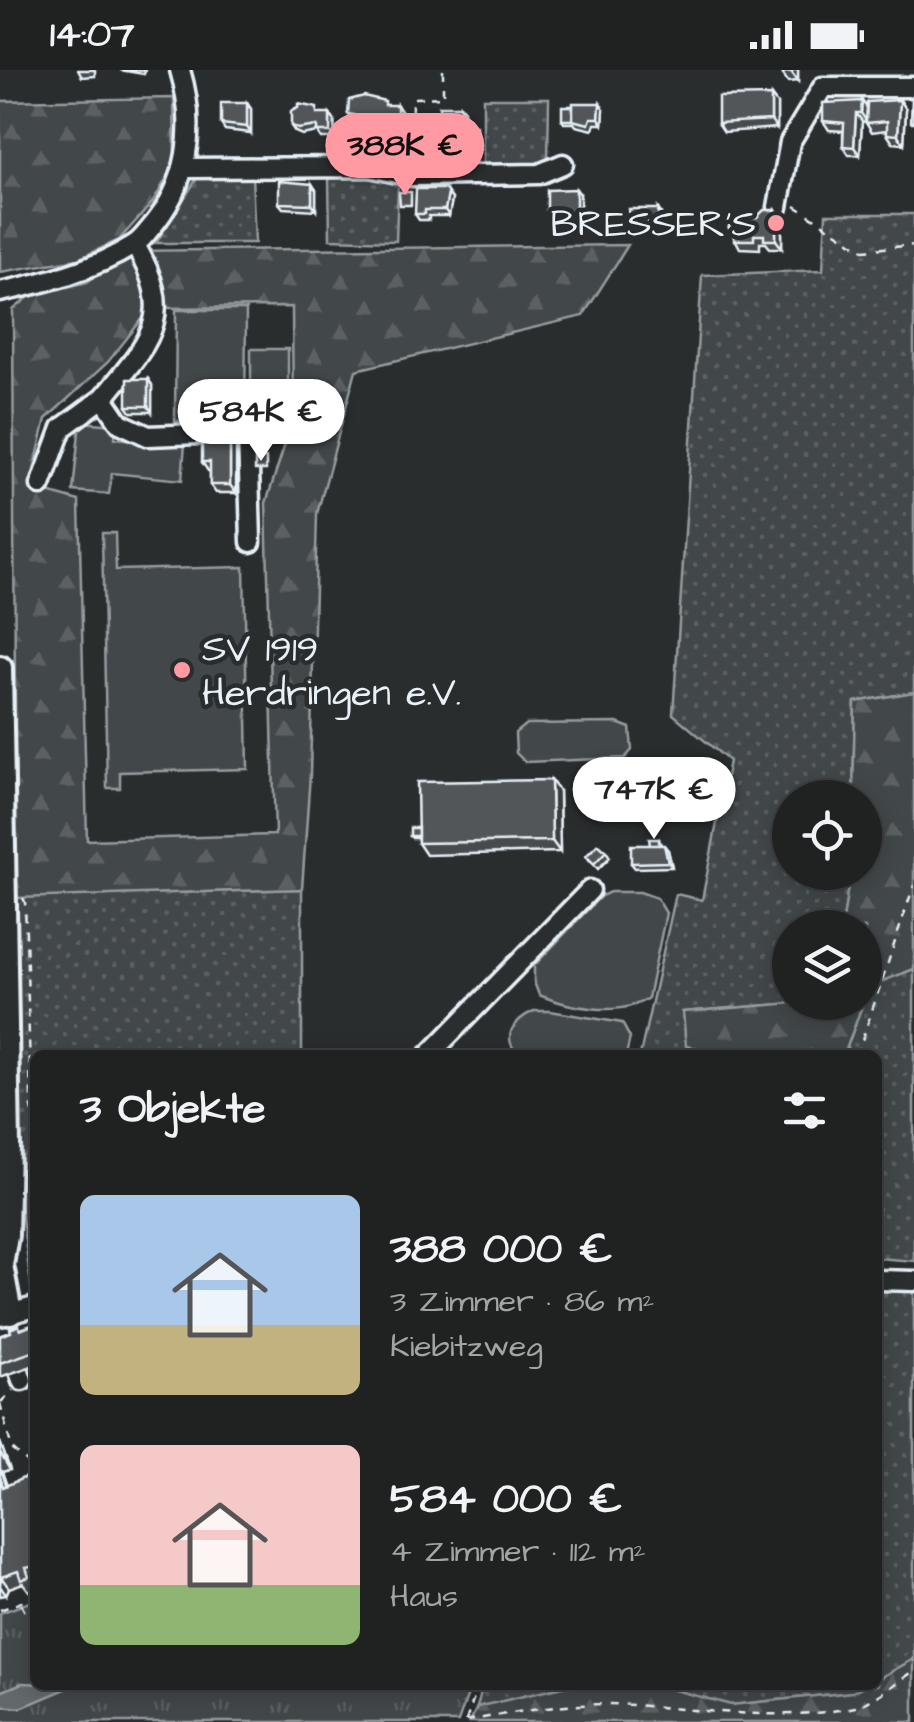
<!DOCTYPE html>
<html lang="de">
<meta charset="utf-8">
<style>
body{margin:0;font-family:"Architects Daughter",sans-serif;background:#2d2f2f;color:#f1f3f6;height:100vh;display:flex;flex-direction:column;font-size:38px;white-space:nowrap}
*{box-sizing:border-box;margin:0}
p{font-size:32px;color:#a2a4a5}
.icon{flex:none;width:55px;height:55px;fill:none;stroke:currentColor;stroke-width:2;stroke-linecap:round;stroke-linejoin:round}
.map{position:relative;flex:1;overflow:hidden}
.details{position:absolute;left:30px;top:980px;width:852px;height:640px;display:flex;flex-direction:column;background:#202222;border-radius:15px;box-shadow:0 5px 25px #0003,0 0 0 2px #3d3f40}
.details>*{flex:none}
.buttons{position:absolute;left:772px;top:710px;display:grid;gap:20px}
.buttons a{display:grid;place-items:center;width:110px;height:110px;border-radius:50%;background:#202222;box-shadow:0 5px 25px #0003,0 0 0 2px #3d3f40;font-size:50px}
.price{position:absolute;translate:-50% -85px;padding:0 22px;border-radius:35px;background:#fff;color:#222;font-size:32px;line-height:65px;filter:drop-shadow(0 2px 5px #0008)}
.price::after{content:'';position:absolute;left:50%;top:60px;width:30px;height:22px;margin-left:-15px;background:inherit;clip-path:polygon(0 0,100% 0,50% 100%)}
.price.on{background:#ff9aa2;color:#111}
ul{padding:0;list-style:none}
li{display:flex;align-items:center;gap:30px;height:250px;padding:0 50px}
li span{display:grid;place-items:center;flex:none;width:280px;height:200px;border-radius:15px;color:#555}
li>.icon{margin-inline-start:auto}
span .icon{width:120px;height:120px;fill:#fffc;stroke-width:1}
li b{font-size:42px}
h2{display:flex;justify-content:space-between;align-items:center;height:120px;padding:0 50px;font-size:42px}
.status{display:flex;justify-content:space-between;align-items:center;height:70px;padding:0 50px;background:#202222;direction:ltr}
.status svg{height:28px;fill:currentColor}
.map>svg:first-child{display:block}
</style>
<div class="status"><b>14:07</b><svg viewBox="0 0 49 12"><path d="M0 12V9h3v3zM5 12V6h3v6zM10 12V3h3v9zM15 12V0h3v12zM26 1h20v11H26zM47 4h2v5h-2z"/></svg></div>
<div class="map">
<svg width="914" height="1652" viewBox="0 0 914 1652">
<defs>
<pattern id="grass-dots" width="8" height="8" patternUnits="userSpaceOnUse" patternTransform="scale(2.5)"><rect width="8" height="8" fill="#424648"/><path d="M2 2h.1M6 6h.1" fill="none" stroke="#5d6163" stroke-width="1.8" stroke-linecap="round"/></pattern>
<pattern id="forest-firs" width="22" height="20" patternUnits="userSpaceOnUse" patternTransform="scale(2.5)"><rect width="22" height="20" fill="#424648"/><path d="M5 1l3.5 6h-7zM16 11l3.5 6h-7z" fill="#5d6163"/></pattern>
<pattern id="park-tufts" width="24" height="20" patternUnits="userSpaceOnUse" patternTransform="scale(2.5)"><rect width="24" height="20" fill="#424648"/><path d="M3 7l-1-3M5 7V3M7 7l1-3M15 17l-1-3M17 17v-4M19 17l1-3" fill="none" stroke="#5d6163"/></pattern>
</defs>
<rect width="100%" height="100%" fill="#2a2d2e"/>
<filter id="ink" filterUnits="userSpaceOnUse"><feTurbulence type="fractalNoise" baseFrequency=".01" numOctaves="2"/><feDisplacementMap in="SourceGraphic" scale="20" xChannelSelector="R" yChannelSelector="G"/><feConvolveMatrix kernelMatrix="1 2 1 2 8 2 1 2 1" color-interpolation-filters="sRGB"/></filter>
<g filter="url(#ink)">
<path fill="url(#grass-dots)" stroke="#959ca0" stroke-width="2.5" d="M483,28H549L548,89L539,98L483,96Z
M199,105H252L255,173H156Z
M368,105L398,115L396,171L330,169L329,108Z
M826,144H914V622L855,632L853,727L790,728V802L850,803L842,857L790,858V932L793,933L683,942L737,985H640L676,824L702,830L729,691L673,644L702,205L823,200Z
M302,819V985H35L33,1230L11,1066L0,828Z
M914,899V1191L878,1188V985H844L869,916Z
M878,1213L914,1216V1589L878,1609Z
M483,1615H571L477,1637Z
M655,1615H866L853,1622L731,1635Z"/>
<path fill="url(#forest-firs)" stroke="#959ca0" stroke-width="2.5" fill-rule="evenodd" d="M174,28L175,93L153,132L119,170L78,189L0,202V31Z
M628,175L583,246L356,300L317,444L310,704L302,819L16,828L13,240L30,226L87,212L132,181ZM292,237L293,349L266,433L275,765L87,770L79,431L30,417L46,349L108,292L151,238Z
M914,622V899L869,916L865,926V858L842,857L850,803L865,802V728L853,727L855,632Z
M793,933H863L844,985H737L686,976L683,942Z
M914,1589V1652H470L477,1637L571,1615H655L731,1635L853,1622L866,1615H878V1609Z"/>
<path fill="url(#park-tufts)" stroke="#959ca0" stroke-width="2.5" d="M35,1530V1615H471L458,1652H0V1543Z"/>
<path fill="#424648" stroke="#959ca0" stroke-width="2.5" d="M176,240H246L245,351H175Z
M251,279H288V352L251,351Z
M80,352L116,355L115,368L185,374L182,410L112,403L109,424L73,421Z
M102,463H115L116,500L244,497L248,699L120,702V718H107Z
M617,653L630,658L632,680L625,688L525,692L516,683L515,663L526,654Z
M610,822H640L657,828L666,843L648,928C620,948 568,937 539,925L534,912V896L601,826Z
M534,941H550L622,953L630,968L626,985H519C500,967 514,950 534,941Z"/>
<path fill="#63686b" stroke="#989fa3" stroke-width="2.5" d="M22,1613L75,1615L21,1638L0,1636V1622Z"/>
<g fill="none" stroke-linecap="round" stroke-linejoin="round">
<g stroke="#e8f1f8" stroke-width="25">
<path id="minor" d="M823,17H914
M184,98L370,97L411,106L539,104L563,94
M778,137L790,72L823,17
M135,175C177,247 150,271 103,328L120,353L148,366L248,362L251,472
M0,222C43,213 94,200 132,176C139,173 144,166 149,160C189,115 197,57 180,0
M41,415L62,358L103,328
M429,985L590,820
M878,1210L914,1211
M0,1246L35,1237
M19,1301L22,1310"/>
</g>
<g stroke="#e8f1f8" stroke-width="30">
<path id="major" d="M0,598L8,1076L6,1165L1,1195L10,1243"/>
</g>
<path stroke="#e8f1f8" stroke-width="2.5" stroke-dasharray="8 8" stroke-linecap="butt" d="M411,90L412,28L443,27V0
M795,136L864,180L914,175
M23,828L25,832L31,1033L35,1050
M857,985L914,815
M1,1332L13,1320
M0,1333L12,1379L35,1399
M21,1534L26,1544L35,1546
M0,1540L35,1527
M466,1651C522,1641 576,1631 633,1635C702,1640 788,1652 855,1637C876,1630 896,1613 914,1601
M466,1651L478,1615"/>
<use href="#minor" stroke="#2a2d2e" stroke-width="18"/>
<use href="#major" stroke="#2a2d2e" stroke-width="22"/>
</g>
<path fill="#474b4d" stroke="#e8f1f8" stroke-width="2.5" d="M78,0H95V6L82,7Z
M120,0H145L144,4Z
M798,0V11L788,12L782,3Z
M771,26L777,34V58L724,62L718,53Z
M900,30L906,39L904,74L893,73L887,64V60L872,62L866,52L862,51L860,85H849L843,76V61L829,60L823,51L862,31L867,38Z
M247,33L251,39V63L225,60L221,54Z
M600,33L604,39L603,54H595L593,60L576,56L574,53H564L562,50L573,36Z
M388,35L403,44V56H381V63L371,62L364,67L358,58L357,53H354L348,44Z
M460,36L464,41V59L443,56L439,50Z
M321,44L334,50L335,68H321L317,62L302,65L295,62L291,56Z
M312,114L316,120V140L283,138L279,133Z
M445,119L452,129L449,146H429V150H419L415,144Z
M580,124V148L551,145L547,140Z
M658,139L662,145V160H652L649,155H633L629,149Z
M776,140L782,148V178H770L766,173H760V179L740,178L729,158Z
M148,309L152,315V342H131L127,336Z
M230,370L236,378V423H216L210,415V401H208L202,392Z
M559,721L560,782L426,785L418,773V768H412L410,766L418,758Z
M659,769L661,775L668,780L672,797L635,798L631,793L650,775Z
M606,781L610,787L598,799L586,786Z
M35,1254V1295L0,1307V1266Z
M0,1372L10,1400L2,1402L7,1416L28,1406L35,1416V1509L34,1510L35,1519L29,1521L23,1513L9,1518L6,1525L0,1526Z"/>
<path fill="#3a3d3e" stroke="#e8f1f8" stroke-width="2.5" d="M792,0H798V11L792,3Z
M771,26L777,34V58L771,50Z
M900,30L906,39L904,74L898,65Z
M862,31L868,39L867,52L861,43Z
M247,33L251,39V63L247,57Z
M600,33L604,39L603,54L599,48Z
M397,35L403,44V56L397,48Z
M460,36L464,41V59L460,53Z
M856,43L862,51L860,85L854,77Z
M330,44L334,50L335,68L330,62Z
M375,48L381,56V63L375,54Z
M312,114L316,120V140L312,134Z
M576,119L580,124V148L576,142Z
M448,124L452,129L449,146L445,140Z
M658,139L662,145V160L658,154Z
M776,140L782,148V178L776,170Z
M148,309L152,315V342L148,336Z
M230,370L236,378V423L230,415Z
M551,710L559,721L560,782L552,771Z
M664,775L668,780L672,797L668,792Z
M0,1372L10,1400L0,1383Z
M0,1399L2,1402L11,1429L3,1417L0,1407Z
M28,1406L35,1416V1430Z
M1,1507L9,1518L6,1525L0,1516Z"/>
<path fill="#535759" stroke="#e8f1f8" stroke-width="2.5" d="M364,26L385,31V35H397V48H375V54H365L358,58L355,45L348,44L349,30Z
M771,26V50L718,53V27Z
M912,26H914V52H911Z
M900,30L898,65L887,64V51L866,53L867,32Z
M862,31L861,43H856L854,77L843,76L844,53L823,51V33Z
M221,33H247V57L221,54Z
M573,33H600L599,48H591L589,54L572,50Z
M298,34L317,38V44H330V62H317V56L298,59L291,56V41L298,38Z
M439,36H460V53L439,50Z
M562,36H573V50H562Z
M469,56H476V68H469Z
M279,111L312,114V134L279,133Z
M416,119H445L448,124L445,140H425V144H415Z
M576,119V142L547,140V120Z
M399,122H411V135H400Z
M629,139H658V154H648V149H629Z
M764,140H776V170H764V165H754V170H734V158H729V147H757Z
M127,309H148V336H127Z
M202,370H230V415H210V392H202Z
M266,388V400H255V389Z
M551,710L552,771L418,773L417,712Z
M410,758H418V766H410Z
M649,769H659V775H650Z
M598,774L606,781L594,794L586,786Z
M631,775H664L668,792L631,793Z
M35,1254V1281L0,1293V1266L11,1262L10,1259L19,1255L20,1260Z
M28,1406L35,1430V1496L26,1498L29,1507L21,1510L18,1501L1,1507L0,1509V1407L3,1417Z"/>
</g>
<g fill="#ff9aa2" stroke="#2a2d2e" stroke-width="4">
<circle cx="776" cy="153" r="10"/>
<circle cx="182" cy="600" r="10"/>
</g>
<g text-anchor="middle" stroke-width="9" stroke-linejoin="round" paint-order="stroke">
<g font-size="38" fill="#e8f1f8" stroke="#2a2d2e" text-anchor="end">
<text x="756" y="166">BRESSER'S</text>
<text x="202" y="591" text-anchor="start">SV 1919<tspan x="202" dy="44">Herdringen e.V.</tspan></text>
</g>
</g>
</svg>
<div class="buttons">
<a><svg class="icon" aria-label="locate" viewBox="0 0 24 24"><circle cx="12" cy="12" r="6"/><path d="M12 2v4M12 18v4M2 12h4M18 12h4"/></svg></a>
<a><svg class="icon" aria-label="layers" viewBox="0 0 24 24"><path d="M12 4l9 5-9 5-9-5zM3 14l9 5 9-5"/></svg></a>
</div>
<b class="price on" style="left:405px;top:128px">388K €</b>
<b class="price" style="left:261px;top:394px">584K €</b>
<b class="price" style="left:654px;top:772px">747K €</b>
<section class="details">
<h2>3 Objekte<svg class="icon" aria-label="filters" viewBox="0 0 24 24"><path d="M4 7h16M4 17h16"/><circle cx="9" cy="7" r="2"/><circle cx="15" cy="17" r="2"/></svg></h2>
<ul>
<li><span style="background:linear-gradient(#a9c7e8 65%,#c2b280 0)"><svg class="icon" aria-label="home" viewBox="0 0 24 24"><path d="M3 11l9-7 9 7M6 9v11h12V9"/></svg></span><div><b>388 000 €</b><p>3 Zimmer · 86 m²</p><p>Kiebitzweg</p></div></li>
<li><span style="background:linear-gradient(#f6c9c9 70%,#8fb573 0)"><svg class="icon" aria-label="home" viewBox="0 0 24 24"><path d="M3 11l9-7 9 7M6 9v11h12V9"/></svg></span><div><b>584 000 €</b><p>4 Zimmer · 112 m²</p><p>Haus</p></div></li>
</ul>
</section>
</div>
